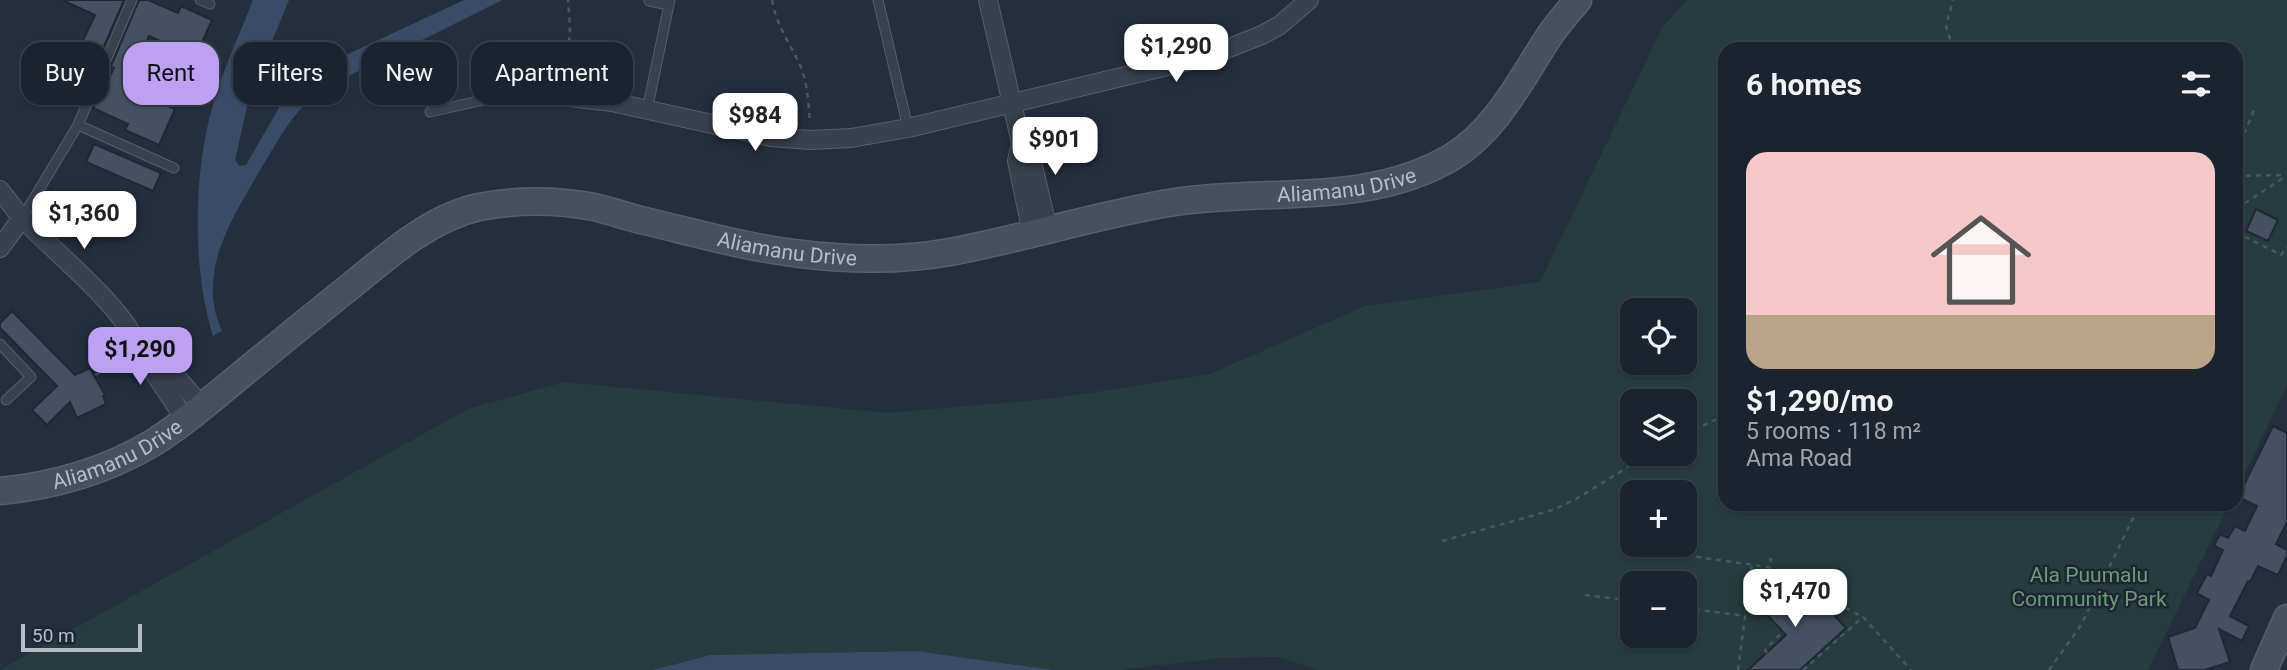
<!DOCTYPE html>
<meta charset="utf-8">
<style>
body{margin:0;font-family:Roboto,sans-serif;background:#282f3a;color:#f1f3f6;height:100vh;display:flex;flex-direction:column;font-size:26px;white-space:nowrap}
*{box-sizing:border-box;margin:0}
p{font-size:23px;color:#a0a4aa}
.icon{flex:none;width:38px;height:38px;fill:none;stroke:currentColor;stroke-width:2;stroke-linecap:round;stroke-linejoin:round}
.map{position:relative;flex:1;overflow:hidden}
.sheet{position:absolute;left:1718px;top:42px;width:525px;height:469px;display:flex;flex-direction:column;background:#1b232e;border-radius:21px;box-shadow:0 2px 5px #0004,0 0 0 2px #39404a}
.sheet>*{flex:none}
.banner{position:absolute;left:21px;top:42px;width:665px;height:63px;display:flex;gap:14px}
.fabs{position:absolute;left:1620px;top:298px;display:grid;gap:14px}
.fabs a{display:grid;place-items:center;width:77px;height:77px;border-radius:14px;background:#1b232e;box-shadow:0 2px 5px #0004,0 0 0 2px #39404a;font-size:35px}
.scale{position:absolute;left:21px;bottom:18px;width:121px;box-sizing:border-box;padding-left:7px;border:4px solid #b4bcc9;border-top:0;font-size:19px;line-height:24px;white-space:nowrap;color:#b4bcc9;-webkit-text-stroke:5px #1d2633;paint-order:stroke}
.price{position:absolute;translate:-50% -60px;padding:0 16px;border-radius:14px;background:#fff;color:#222;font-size:23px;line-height:46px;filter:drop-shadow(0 2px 4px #0008)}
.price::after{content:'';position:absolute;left:50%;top:42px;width:21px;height:16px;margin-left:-10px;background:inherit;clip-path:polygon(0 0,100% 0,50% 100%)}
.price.on{background:#bca0f2;color:#111}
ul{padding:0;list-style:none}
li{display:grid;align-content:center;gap:14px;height:371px;padding:0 28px}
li+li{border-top:2px solid #39404a}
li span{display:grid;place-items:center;height:217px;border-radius:21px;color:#555}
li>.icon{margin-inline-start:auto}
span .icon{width:126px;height:126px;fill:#fffc;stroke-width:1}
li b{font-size:30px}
h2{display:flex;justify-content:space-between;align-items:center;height:84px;padding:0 28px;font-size:30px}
.tag{padding:0 24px;border-radius:21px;background:#1b232e;box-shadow:0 2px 5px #0004,0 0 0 2px #39404a;font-size:24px;line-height:63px}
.tag.on{background:#bca0f2;color:#111}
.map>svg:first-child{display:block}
</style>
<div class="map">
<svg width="2287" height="670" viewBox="0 0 2287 670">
<rect width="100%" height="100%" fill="#242f3e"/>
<path fill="#263c3f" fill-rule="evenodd" d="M1687,0H2287V386L2237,489L2236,49H1726V504H2229L2148,670H1318L1279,657L1220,658L1119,670H1053L915,651L710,655L653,670H0L468,409L564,382L888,413L1058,398L1210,374L1365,306L1540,282L1662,28ZM1633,310H1685V362H1633ZM1633,401H1685V453H1633ZM1633,492H1685V544H1633ZM1633,583H1685V635H1633Z"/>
<path fill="#394c67" d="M253,0H289L250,94L235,160L239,166L246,165L280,106L295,89L331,62L464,0H502C462,20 422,40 382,60C360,71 336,80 316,95C291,114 278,141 262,167C233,217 195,272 222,331L213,336C192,269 193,172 213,105C223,69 240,34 253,0Z
M916,651L1053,670H653L710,655Z"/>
<path fill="#455162" stroke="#1f2835" stroke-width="2" d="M62,0H124L98,60L78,51L95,15Z
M139,0H148L178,13L181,6L212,20L196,56L149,36L126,87L175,109L159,145L125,130L128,124L93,108L114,68L111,66Z
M67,75L88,84L80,102L78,101L75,106L57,98Z
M94,144L161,173L153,191L86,162Z
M2256,209L2278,220L2268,241L2246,231Z
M12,311L75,375L90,368L105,395L103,396L106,404L77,418L70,402L47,425L32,410L57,386L0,328V323Z
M2273,426L2287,433V522L2276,544L2287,550V556L2278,575L2258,566L2250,582L2248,581L2230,616L2249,626L2242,641L2219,629L2230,662L2205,670H2178L2168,637L2195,628L2209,600L2197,593L2207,574L2211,576L2223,550L2214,546L2220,534L2228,538L2235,526L2245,531L2257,506L2238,497Z
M1781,577L1812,611L1822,602L1846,628L1800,670H1748L1786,635L1754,601Z"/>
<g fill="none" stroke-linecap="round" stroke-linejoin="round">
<g stroke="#565f6c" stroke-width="11">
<path id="lane" d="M200,0L210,4
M878,0L908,128
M649,1L669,5
M647,110L670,0
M430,112L531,89
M78,125L174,168
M22,218L78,125L132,0
M0,344L31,377L6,400"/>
</g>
<g stroke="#565f6c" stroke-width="20">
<path id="street" d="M988,0L1021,143L1017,161L1032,233
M527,77L531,89L552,95L612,102L771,137L810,140L851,138L908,128L1209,56L1262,35L1280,25L1309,0
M1021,143L1031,158L1048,229
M0,190C8,200 15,211 24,220C52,250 130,312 138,349L185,419
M0,248L22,218
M135,337L147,342L202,407"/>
</g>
<g stroke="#565f6c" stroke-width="29">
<g id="secondary">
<path id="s1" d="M0,491C53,486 105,471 151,444C181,426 208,402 235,380C274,348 313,316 352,285C390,254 430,218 479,207C516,200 557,200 594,207C611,211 628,217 645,221C696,233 748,248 801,254C851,260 901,261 950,252C1026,238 1099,214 1175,202C1267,188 1368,207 1452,157C1497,130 1522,77 1550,35C1559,22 1569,11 1578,0"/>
<path d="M2264,670L2287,618"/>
</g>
</g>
<path stroke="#44595c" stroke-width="2.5" stroke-dasharray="5 5" stroke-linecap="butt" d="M772,0C776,24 788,40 798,61C808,80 808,102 810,122
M1953,49L1946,26L1953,0
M542,70C577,54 570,33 568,0
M2236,138L2243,136L2255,108
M2236,176L2282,175L2283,178L2236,209
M2236,232L2281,255L2287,247
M95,375L104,371
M1685,434L1726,415
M1442,541L1553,510L1576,499L1651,453
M1627,547L1768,567L1863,617
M1769,559H1771L1770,568
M1585,595L1633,601
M1685,608L1745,616
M1767,653L1765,650L1819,594
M1738,670L1752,564
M1803,670L1863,617L1911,670
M2049,670L2081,625L2140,504"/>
<use href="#lane" stroke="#38414e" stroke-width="9"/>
<use href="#street" stroke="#38414e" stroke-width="18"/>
<use href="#secondary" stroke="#465061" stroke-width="26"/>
</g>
<g text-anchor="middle" stroke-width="5" stroke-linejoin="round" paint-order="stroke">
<g font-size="21" fill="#b4bcc9" stroke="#1d2633">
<text dy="7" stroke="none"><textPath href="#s1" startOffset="1447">Aliamanu Drive</textPath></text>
<text dy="7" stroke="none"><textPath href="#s1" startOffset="880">Aliamanu Drive</textPath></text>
<text dy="7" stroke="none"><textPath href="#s1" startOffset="124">Aliamanu Drive</textPath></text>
</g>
<g font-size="21" fill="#6b9a76" stroke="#1d2633">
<text x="2089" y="582">Ala Puumalu<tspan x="2089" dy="24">Community Park</tspan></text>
</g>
</g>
</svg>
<div class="fabs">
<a><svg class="icon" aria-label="locate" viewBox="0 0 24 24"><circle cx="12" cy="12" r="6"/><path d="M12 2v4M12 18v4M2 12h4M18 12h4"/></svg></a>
<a><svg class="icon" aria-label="layers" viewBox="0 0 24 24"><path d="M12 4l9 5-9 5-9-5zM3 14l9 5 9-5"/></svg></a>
<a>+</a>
<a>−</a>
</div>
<div class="scale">50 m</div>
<b class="price" style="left:1176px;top:84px">$1,290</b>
<b class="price" style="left:755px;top:153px">$984</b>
<b class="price" style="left:1055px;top:177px">$901</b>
<b class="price" style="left:84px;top:251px">$1,360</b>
<b class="price on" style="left:140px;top:387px">$1,290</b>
<b class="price" style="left:1795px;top:629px">$1,470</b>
<div class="banner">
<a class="tag">Buy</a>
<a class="tag on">Rent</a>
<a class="tag">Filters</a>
<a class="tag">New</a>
<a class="tag">Apartment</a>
</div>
<section class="sheet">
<h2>6 homes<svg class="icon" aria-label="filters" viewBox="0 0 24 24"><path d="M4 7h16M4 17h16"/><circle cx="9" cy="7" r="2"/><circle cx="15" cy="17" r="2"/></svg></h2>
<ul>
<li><span style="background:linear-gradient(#f6c9c9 75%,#b9a48a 0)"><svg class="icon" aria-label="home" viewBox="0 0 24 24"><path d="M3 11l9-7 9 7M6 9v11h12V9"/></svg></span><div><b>$1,290/mo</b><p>5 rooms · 118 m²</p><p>Ama Road</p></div></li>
</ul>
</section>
</div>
